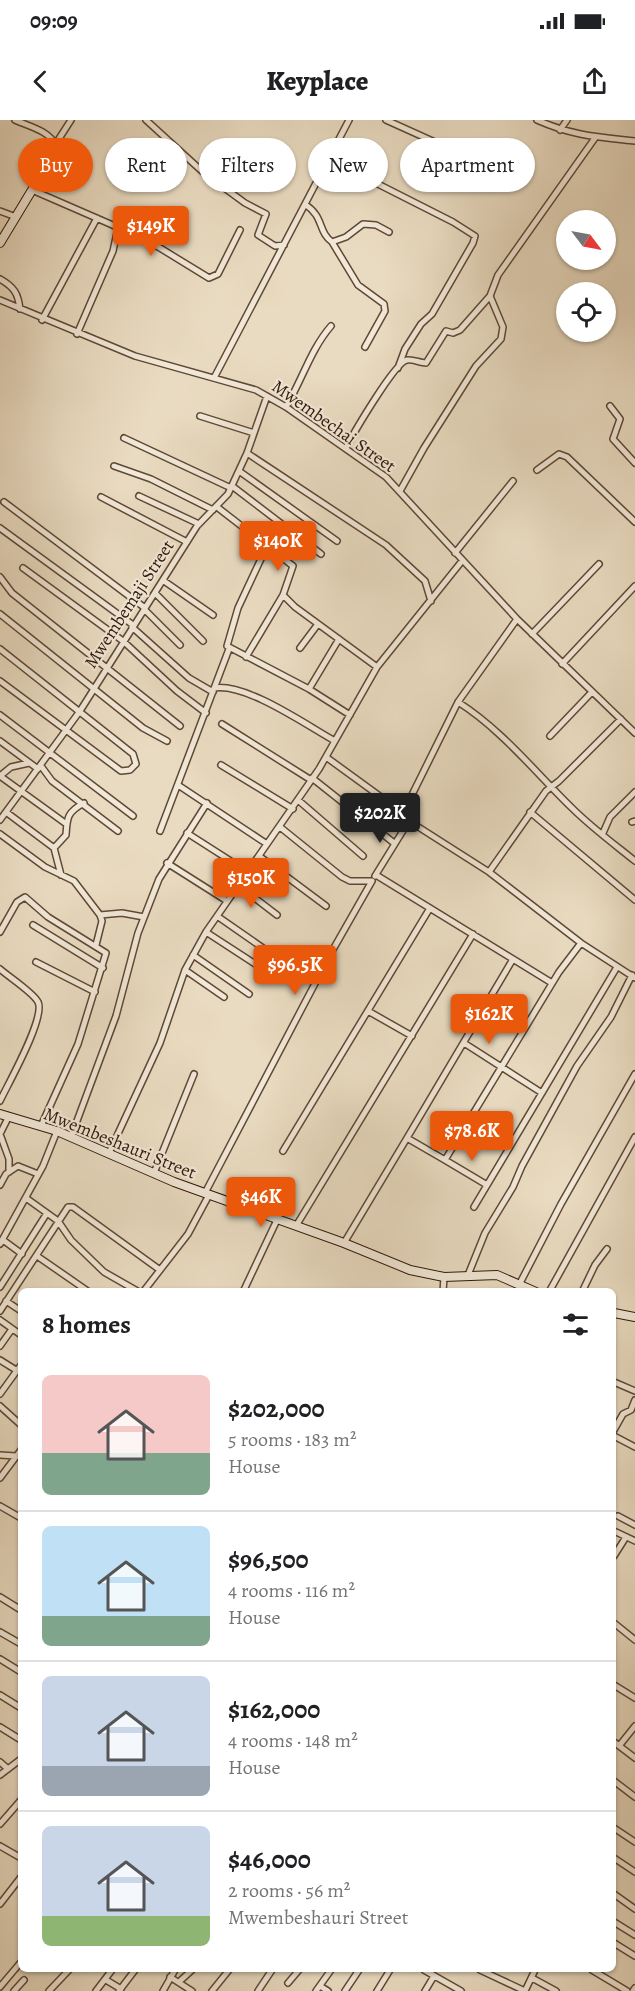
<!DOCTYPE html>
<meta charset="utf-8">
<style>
body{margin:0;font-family:Alegreya,serif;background:#f2f2f2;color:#202124;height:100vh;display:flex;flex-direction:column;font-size:22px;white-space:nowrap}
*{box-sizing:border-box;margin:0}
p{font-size:20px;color:#757577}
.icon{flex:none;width:33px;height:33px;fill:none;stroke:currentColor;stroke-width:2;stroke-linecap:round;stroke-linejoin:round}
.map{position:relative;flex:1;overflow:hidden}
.drawer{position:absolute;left:18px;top:1168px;width:598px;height:684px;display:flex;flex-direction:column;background:#fff;border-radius:9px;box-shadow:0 2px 4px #0004}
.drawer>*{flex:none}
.banner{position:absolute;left:18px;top:18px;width:600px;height:54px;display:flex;gap:12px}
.needle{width:39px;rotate:122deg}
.controls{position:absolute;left:556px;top:90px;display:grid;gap:12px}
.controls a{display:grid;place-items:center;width:60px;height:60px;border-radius:50%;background:#fff;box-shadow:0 2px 4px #0004;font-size:30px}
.price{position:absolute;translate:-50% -51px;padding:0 14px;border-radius:6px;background:#ea580c;color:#fff;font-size:20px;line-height:39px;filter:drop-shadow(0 2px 3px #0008)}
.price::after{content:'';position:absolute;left:50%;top:36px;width:18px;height:14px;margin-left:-9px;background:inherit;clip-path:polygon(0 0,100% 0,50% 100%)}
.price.selected{background:#222;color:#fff}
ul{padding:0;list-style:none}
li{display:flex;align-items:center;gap:18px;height:150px;padding:0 24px}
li+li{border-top:2px solid #e0e0e0}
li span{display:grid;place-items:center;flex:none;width:168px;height:120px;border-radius:9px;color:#555}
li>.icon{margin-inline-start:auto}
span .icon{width:72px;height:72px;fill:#fffc;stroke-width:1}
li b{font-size:26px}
h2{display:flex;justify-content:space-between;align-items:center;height:72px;padding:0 24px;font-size:26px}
.tag{padding:0 21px;border-radius:27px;background:#fff;box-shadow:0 2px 4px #0004;font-size:21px;line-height:54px}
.tag.selected{background:#ea580c;color:#fff}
.status{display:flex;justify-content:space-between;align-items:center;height:42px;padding:0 30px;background:#fff;direction:ltr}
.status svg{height:16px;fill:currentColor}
header{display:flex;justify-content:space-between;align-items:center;height:78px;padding:0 24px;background:#fff;font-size:27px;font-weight:800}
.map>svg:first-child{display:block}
</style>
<div class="status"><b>09:09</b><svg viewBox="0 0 49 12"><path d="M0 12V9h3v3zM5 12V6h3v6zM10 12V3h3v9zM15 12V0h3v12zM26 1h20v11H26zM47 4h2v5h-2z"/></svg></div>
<header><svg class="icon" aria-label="back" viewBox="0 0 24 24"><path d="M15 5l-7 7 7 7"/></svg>Keyplace<svg class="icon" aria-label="share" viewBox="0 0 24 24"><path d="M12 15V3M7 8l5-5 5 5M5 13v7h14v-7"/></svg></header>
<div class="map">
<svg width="635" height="1871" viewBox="0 0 635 1871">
<rect width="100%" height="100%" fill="#e9dbc1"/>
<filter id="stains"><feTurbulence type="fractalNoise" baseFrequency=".00333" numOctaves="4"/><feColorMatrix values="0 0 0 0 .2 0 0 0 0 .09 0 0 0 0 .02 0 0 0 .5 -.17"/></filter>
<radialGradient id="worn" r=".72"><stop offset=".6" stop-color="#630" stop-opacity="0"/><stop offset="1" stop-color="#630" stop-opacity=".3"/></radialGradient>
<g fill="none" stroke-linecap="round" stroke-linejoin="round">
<g stroke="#5e4836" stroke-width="8">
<path id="street" d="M15,0C28,6 50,11 55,25
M146,0L204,53L245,83L266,94L258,115L275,126L284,125
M386,0L488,46L497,56
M537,0C573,16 598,17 635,21
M560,10L567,0
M55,25L71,0
M332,36L372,61L453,102L475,116L473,123L432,194L421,204L405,229L398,248
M415,64L446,49L460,33
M32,70L147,120L209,158L218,154L240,110
M306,85C324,97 318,112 332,122L346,117L363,104L376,105L389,112
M0,91L16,97
M332,122L358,165L384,184L385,191L365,227
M0,159C14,167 18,173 20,189
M0,180L135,236L256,270L286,287L386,357L517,499L635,613
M42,200L97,98
M77,214L113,131L118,108
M214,258L349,0
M610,286L620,299L613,319L635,343
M286,287C302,260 311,229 331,206
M200,296L254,313
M124,318L231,368
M346,328C353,314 395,242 407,240C413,239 420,243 426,243L446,211L453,213L460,210L490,176
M247,333L386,425L425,461L431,481
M114,346L151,359L213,390
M537,350L559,334L567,337L635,402
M239,351L337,421
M232,366L321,434
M400,371L424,328L476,246L501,219L503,207L490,176L498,155L595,18
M139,376L199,404
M101,377L187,422
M4,382L145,488
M217,387L293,446L283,475L246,537
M0,408L133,505
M267,426L238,488L227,526L309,569L350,595
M455,433L513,361
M23,448L123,521L177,571L206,593
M0,457L12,473L180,606
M164,461L213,495
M155,473L203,521
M283,475L295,487L377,547
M144,489L180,525
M0,494L143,608L167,621
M132,507L189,558L213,572
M532,514L599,444
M300,528L318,504
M0,529L133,634L136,644L130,650L121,651L0,561
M562,544L635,466
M214,568C247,563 306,605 335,621
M309,569L339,519
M458,582C502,610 535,652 572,688C591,707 614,724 635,741
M0,595L133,696
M222,604L311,660
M550,616L592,572
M0,621L38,649
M326,637L403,693L409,701L489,752L581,823L635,858
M29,643L11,647L0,656L65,703
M221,645L293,689
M41,646L52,661L118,711
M312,658L394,723
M178,665L267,724
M298,680L363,736
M6,692L54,728L61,755
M530,692L635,780
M403,693L458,582L517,499
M0,700L80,591L197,406L228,374L247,333L267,276
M632,702L635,701
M160,711L229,529
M187,713L248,752
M603,713L610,697L635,672
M0,714L45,747L74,761L100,795L102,801L96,825
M54,728L66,715C67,698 67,692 84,683
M259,736L326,786
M167,743L227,781
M489,752L546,671L559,661L621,599
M376,755L552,863
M375,756L409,701
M239,766L277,795
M100,795L122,793L144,797
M217,796L263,828
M33,805L103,848
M0,812L17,782L25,777L48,797L106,833L78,924L41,1006
M206,812L266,851
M193,835L249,874
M513,839L407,1018L445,1040L559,852L581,823
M36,842L95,872
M0,849C9,857 34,873 38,882C46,897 8,964 0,981
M185,850L224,877
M368,891L412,916
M464,923L542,973
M9,996L0,1014L9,1039V1052
M71,1017L116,896L138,813L159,759L207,683
M283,1031L430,788
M109,1033L160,923L185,850L206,812L319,649L377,547L462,441
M445,1040L487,1065
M154,1053L194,954
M0,1065L6,1054L18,1046L38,1054
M205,1073L331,833L372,761H350L342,757L280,707
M26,1078L58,1101L71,1120L104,1152L139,1172
M474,1087L617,847
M296,1106L473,814
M3,1120L22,1134
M344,1123L407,1018
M0,1124L43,1046L57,1011
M37,1136L89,1172
M468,1155L485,1113L513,1067L522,1046L577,946L611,897L632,855
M519,1165L561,1084L635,954
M0,1167L47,1093
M143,1172L188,1114L209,1075
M243,1172L277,1100
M443,1172L444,1157
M549,1172L635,1017
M582,1172L595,1145L607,1129
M6,1181L21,1191
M0,1191L68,1087H73L160,1150
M0,1200L21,1215
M0,1226L12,1209
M0,1240L16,1250
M614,1262L635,1271
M0,1274L21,1245
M0,1286L21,1305
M614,1310L623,1294L631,1290L635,1280
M614,1316L635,1327
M0,1335L16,1336
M0,1358L21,1330
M0,1386L21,1398
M618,1396L635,1405
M614,1411L635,1421
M614,1436L626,1417
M0,1477L21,1490
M614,1503L635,1520
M0,1512L21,1524
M0,1539L21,1552
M614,1565L635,1578
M0,1575L21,1588
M0,1607L21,1620
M614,1622L635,1638
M619,1626L635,1606
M0,1642L8,1649
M0,1655L21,1639
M614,1661L635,1677
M0,1704L21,1680
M614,1708L635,1722
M0,1726L21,1738
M614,1738L635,1752
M614,1774L635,1789
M0,1784L21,1757
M614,1802L635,1815
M614,1823L635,1836
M424,1850L461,1871
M480,1850L525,1871
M592,1850L627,1871
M170,1857L192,1871
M532,1858L556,1871
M106,1860L121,1869
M180,1861L192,1850
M288,1863L299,1850
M320,1866L328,1871
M0,1867L21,1842
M14,1871L24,1860
M49,1871L69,1850
M96,1871L112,1850
M119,1871L135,1850
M163,1871L175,1850
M212,1871L229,1850
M258,1871L272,1850
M316,1871L331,1850
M345,1871L359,1850
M377,1871L390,1850
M425,1871L434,1856
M525,1871L535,1850
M633,1871L635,1868"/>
</g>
<g stroke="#301708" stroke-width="10">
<path id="secondary" d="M0,123L52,37L55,25
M0,994L57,1011L174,1062L344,1123L410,1150L444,1157L497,1155L536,1172
M614,1193L635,1197"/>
</g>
<use href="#street" stroke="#f1e8d7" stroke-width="5"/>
<use href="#secondary" stroke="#f1e8d7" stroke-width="8"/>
</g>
<g text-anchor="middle" stroke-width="4.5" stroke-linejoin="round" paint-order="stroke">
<g font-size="18" fill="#301708" stroke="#f1e8d7">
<text transform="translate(334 306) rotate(35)" y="6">Mwembechai Street</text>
<text transform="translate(129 484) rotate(-57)" y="6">Mwembemaji Street</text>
<text transform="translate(120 1023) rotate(22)" y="6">Mwembeshauri Street</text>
</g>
</g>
<rect width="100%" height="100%" filter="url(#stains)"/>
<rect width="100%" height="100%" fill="url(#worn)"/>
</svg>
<div class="controls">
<a><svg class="needle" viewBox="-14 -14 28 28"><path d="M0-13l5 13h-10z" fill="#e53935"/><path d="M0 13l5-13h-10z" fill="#757577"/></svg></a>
<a><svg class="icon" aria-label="locate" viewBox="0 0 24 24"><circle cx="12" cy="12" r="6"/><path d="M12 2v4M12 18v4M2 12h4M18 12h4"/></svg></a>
</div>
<b class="price" style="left:151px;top:137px">$149K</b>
<b class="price" style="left:278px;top:452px">$140K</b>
<b class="price selected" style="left:380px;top:724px">$202K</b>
<b class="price" style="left:251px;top:789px">$150K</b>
<b class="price" style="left:295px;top:876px">$96.5K</b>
<b class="price" style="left:489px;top:925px">$162K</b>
<b class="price" style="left:472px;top:1042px">$78.6K</b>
<b class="price" style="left:261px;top:1108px">$46K</b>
<div class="banner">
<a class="tag selected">Buy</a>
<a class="tag">Rent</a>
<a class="tag">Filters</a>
<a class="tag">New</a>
<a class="tag">Apartment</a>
</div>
<section class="drawer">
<h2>8 homes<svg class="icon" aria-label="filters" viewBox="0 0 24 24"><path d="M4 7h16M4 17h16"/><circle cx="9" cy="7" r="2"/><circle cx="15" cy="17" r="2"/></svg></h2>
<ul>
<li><span style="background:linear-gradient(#f6c9c9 65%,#7fa58c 0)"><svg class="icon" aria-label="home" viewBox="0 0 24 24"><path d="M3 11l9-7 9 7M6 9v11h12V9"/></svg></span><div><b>$202,000</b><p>5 rooms · 183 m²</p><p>House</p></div></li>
<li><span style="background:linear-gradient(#bfe0f5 75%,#7fa58c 0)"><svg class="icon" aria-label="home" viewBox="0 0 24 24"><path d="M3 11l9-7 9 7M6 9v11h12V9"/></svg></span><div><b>$96,500</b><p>4 rooms · 116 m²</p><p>House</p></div></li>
<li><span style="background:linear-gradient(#c9d6e8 75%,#9aa5b1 0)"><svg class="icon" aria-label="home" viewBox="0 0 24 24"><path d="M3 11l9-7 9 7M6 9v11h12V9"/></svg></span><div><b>$162,000</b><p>4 rooms · 148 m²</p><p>House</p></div></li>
<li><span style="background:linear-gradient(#c9d6e8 75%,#8fb573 0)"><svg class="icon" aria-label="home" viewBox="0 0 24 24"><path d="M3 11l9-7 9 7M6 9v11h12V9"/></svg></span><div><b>$46,000</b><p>2 rooms · 56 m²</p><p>Mwembeshauri Street</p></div></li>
</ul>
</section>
</div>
